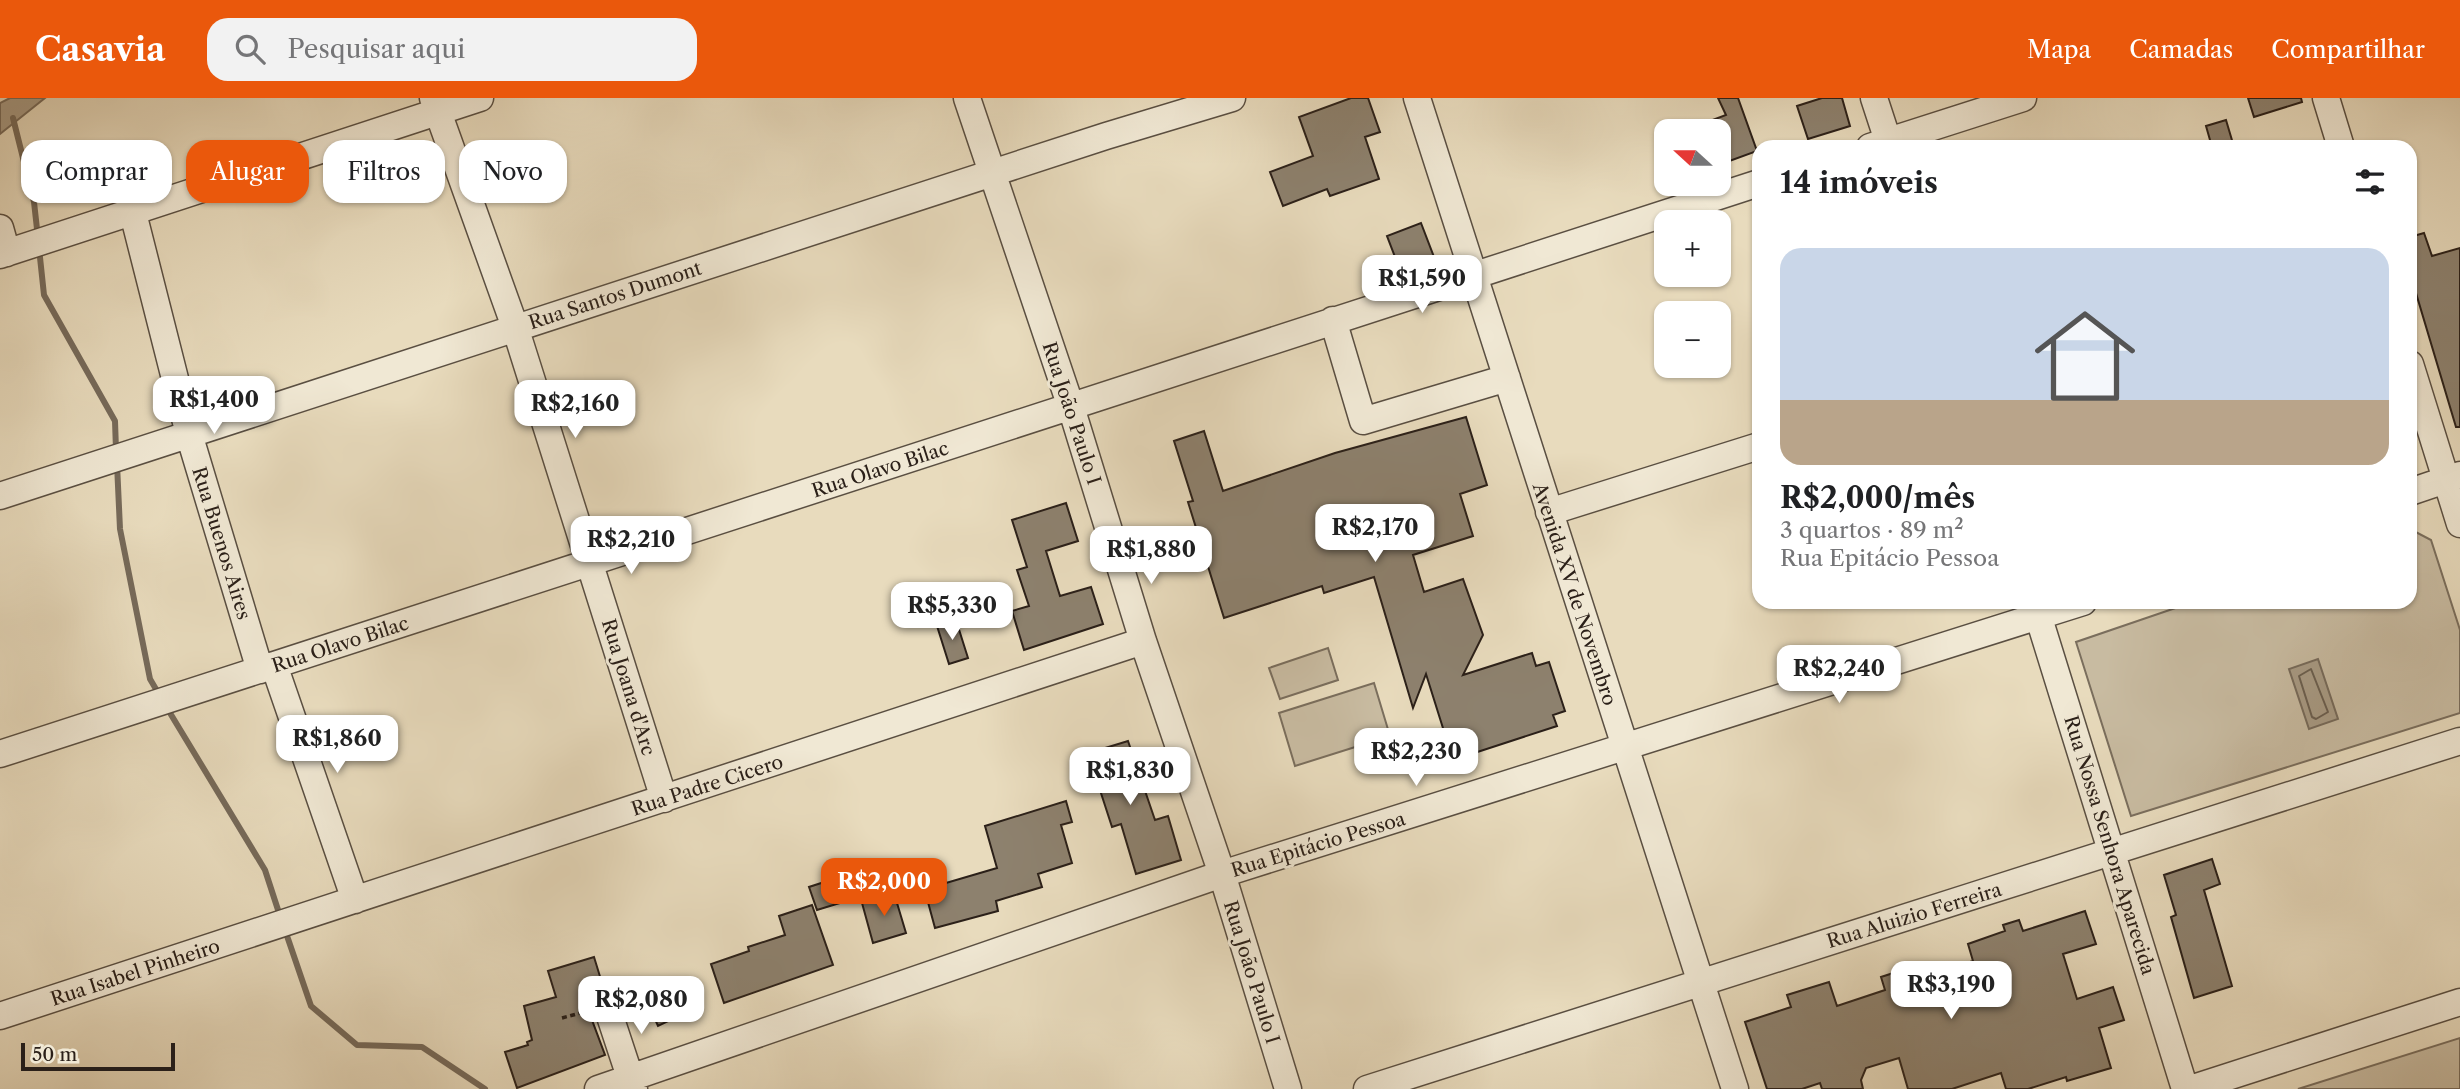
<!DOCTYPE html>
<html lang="pt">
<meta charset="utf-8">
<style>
body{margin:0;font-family:"Libre Caslon Text",serif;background:#f2f2f2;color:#202124;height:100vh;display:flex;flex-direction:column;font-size:26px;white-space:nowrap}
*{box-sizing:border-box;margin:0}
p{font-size:23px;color:#757577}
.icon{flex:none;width:38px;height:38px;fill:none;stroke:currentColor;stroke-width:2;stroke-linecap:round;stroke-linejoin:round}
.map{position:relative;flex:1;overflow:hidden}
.details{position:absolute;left:1752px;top:42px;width:665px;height:469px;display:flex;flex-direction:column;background:#fff;border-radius:21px;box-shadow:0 2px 5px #0004}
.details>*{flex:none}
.top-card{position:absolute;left:21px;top:42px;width:665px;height:63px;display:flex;gap:14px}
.needle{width:46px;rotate:291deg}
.fabs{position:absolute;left:1654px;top:21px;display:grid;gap:14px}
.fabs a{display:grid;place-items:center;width:77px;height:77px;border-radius:14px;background:#fff;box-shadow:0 2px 5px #0004;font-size:35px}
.scale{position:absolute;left:21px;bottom:18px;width:154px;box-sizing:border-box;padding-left:7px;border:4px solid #2b2019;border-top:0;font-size:19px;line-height:24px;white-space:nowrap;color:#2b2019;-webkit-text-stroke:5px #f0e8d4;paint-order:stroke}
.price{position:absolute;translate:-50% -60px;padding:0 16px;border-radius:14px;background:#fff;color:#222;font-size:23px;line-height:46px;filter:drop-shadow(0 2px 4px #0008)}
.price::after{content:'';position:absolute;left:50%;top:42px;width:21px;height:16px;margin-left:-10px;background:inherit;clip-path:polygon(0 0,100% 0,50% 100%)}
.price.current{background:#ea580c;color:#fff}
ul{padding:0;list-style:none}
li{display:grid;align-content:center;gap:14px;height:371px;padding:0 28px}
li span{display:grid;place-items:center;height:217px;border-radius:21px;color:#555}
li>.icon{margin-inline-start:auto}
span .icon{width:126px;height:126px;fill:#fffc;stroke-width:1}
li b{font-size:30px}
h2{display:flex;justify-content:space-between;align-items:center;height:84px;padding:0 28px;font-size:30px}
.tag{padding:0 24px;border-radius:21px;background:#fff;box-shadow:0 2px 5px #0004;font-size:24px;line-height:63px}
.tag.current{background:#ea580c;color:#fff}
header{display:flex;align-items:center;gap:42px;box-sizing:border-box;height:98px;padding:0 35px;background:#ea580c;color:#fff}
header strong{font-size:33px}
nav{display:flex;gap:38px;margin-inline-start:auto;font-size:24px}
.search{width:490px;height:63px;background:#f2f2f2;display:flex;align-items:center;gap:18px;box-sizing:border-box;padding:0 24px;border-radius:21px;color:#757577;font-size:26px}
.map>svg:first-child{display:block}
</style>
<header>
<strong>Casavia</strong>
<div class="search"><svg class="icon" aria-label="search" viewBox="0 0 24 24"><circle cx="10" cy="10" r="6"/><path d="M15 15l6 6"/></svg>Pesquisar aqui</div>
<nav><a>Mapa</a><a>Camadas</a><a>Compartilhar</a></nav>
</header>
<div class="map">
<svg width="2460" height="991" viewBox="0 0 2460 991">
<rect width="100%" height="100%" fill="#e8dbbd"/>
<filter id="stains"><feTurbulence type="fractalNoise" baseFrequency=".00286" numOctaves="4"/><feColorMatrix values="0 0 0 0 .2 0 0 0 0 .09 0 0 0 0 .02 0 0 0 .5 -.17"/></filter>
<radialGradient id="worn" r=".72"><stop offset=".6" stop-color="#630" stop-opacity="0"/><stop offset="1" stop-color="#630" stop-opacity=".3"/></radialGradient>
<path fill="#c8bba1" stroke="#7a6e5d" stroke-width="2" d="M2410,431L2431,442L2460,532V615L2131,718L2076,544L2193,504H2410Z
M1328,550L1338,582L1280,601L1269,570Z
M1374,585L1390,638L1295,668L1279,615Z
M2460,940V991H2298Z"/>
<path fill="#a89b85" stroke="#766a5a" stroke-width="2" d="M10,0H45L0,36V5Z
M2318,561L2338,621L2309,631L2289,571Z"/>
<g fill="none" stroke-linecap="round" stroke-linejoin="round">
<path stroke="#6a5e4f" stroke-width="2" d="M2311,571L2328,614L2316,621L2312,619L2299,578Z"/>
<path stroke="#766a5a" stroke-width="6" d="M13,20L34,104L38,140
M39,150L44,197L115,323L116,352
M117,366L120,431L150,581L160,598
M167,610L265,772L280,818
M285,832L311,908L357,947L422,949L485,991"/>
</g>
<path fill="#8d816e" stroke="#2b2019" stroke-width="2" d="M1351,0H1368L1380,34L1365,39L1379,81L1330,98L1327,91L1283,108L1270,74L1313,58L1299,19Z
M1718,0H1738L1757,53L1724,65L1718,51V33L1686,32L1726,17Z
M1822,0H1842L1850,28L1808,41L1797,8Z
M2248,0H2301L2302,4L2254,19Z
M2226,22L2234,49H2212L2206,28Z
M1421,125L1434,159L1400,172L1387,138Z
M2424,135L2432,158L2460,150V329H2456L2410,175V139Z
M1466,319L1487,387L1460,396L1473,438L1413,457L1424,494L1463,481L1483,537L1463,577L1532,555L1536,568L1549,564L1565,613L1553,617L1557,628L1453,662L1426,576L1413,610L1374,479L1324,495L1322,488L1224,520L1188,404L1193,403L1174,343L1204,333L1223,393L1335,355Z
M1066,405L1078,443L1046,453L1060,498L1091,489L1103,526L1024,552L1012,513L1029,508L1017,472L1027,469L1012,422Z
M956,522L968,560L949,566L937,528Z
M1128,643L1155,722L1168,718L1181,762L1136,776L1121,726L1112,729L1099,689L1089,692L1079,658Z
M1066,703L1072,724L1061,727L1072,765L1038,776L1042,789L996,803L998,813L935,830L922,782L944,776L946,785L997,770L985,728Z
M2212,761L2220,786L2204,792L2232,888L2194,900L2171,819L2176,817L2164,777Z
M849,776L856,800L817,812L809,789Z
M894,795L906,835L873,845L862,805Z
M812,807L833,867L724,905L711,866L749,853L748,849L785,837L779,818Z
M2085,813L2096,846L2063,856L2077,901L2113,889L2124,922L2099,930L2111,970L2067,983L2066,979L2028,991H2006L2001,975L1952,991H1908L1899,960L1866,970L1861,982L1863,991H1822L1820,985L1802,991H1767L1745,924L1791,909L1787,897L1829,884L1837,908L1885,892L1881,879L1909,870L1913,882L1973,863L1968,846L2005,833L2003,827L2019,822L2023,833Z
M594,859L602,885L583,891L588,905L586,906L605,957L517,990L505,954L528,947L527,944L532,942L524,908L556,899L548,873Z
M678,894L687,914L658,928L649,908Z"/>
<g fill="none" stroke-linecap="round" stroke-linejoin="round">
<g stroke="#5a4f42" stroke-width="29">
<path id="minor" d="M433,0L515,229L664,701
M967,0L1071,309L1143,543L1222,776L1288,991
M1417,0L1735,991
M1874,0L1890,49
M2326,0L2341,49
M1870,49L2023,0
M133,115L189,336L260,572
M0,130L7,155
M0,157L480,0
M1333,222L1363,323L1507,280
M2410,266L2460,426
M2410,394L2460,377
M0,398L1106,38L1232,0
M1549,414L1759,348
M2034,504L2185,991
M274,567L355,802
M0,656L1759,85
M604,900L634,991
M0,918L1143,543
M598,991L1222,776L2083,504
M1367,991C1731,872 2096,761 2460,643
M2190,991L2460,904"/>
</g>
<path stroke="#2b2019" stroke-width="3.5" stroke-dasharray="5 3.5" stroke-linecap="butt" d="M562,920L584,914"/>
<use href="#minor" stroke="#f0e8d4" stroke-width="26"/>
</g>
<g text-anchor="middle" stroke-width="6" stroke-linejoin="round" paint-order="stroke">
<g font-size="19" fill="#2b2019" stroke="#f0e8d4">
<text transform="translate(615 197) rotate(-18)" y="7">Rua Santos Dumont</text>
<text transform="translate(1072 315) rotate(72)" y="7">Rua João Paulo I</text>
<text transform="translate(880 371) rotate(-18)" y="7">Rua Olavo Bilac</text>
<text transform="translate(222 445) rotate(73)" y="7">Rua Buenos Aires</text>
<text transform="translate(1575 496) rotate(72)" y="7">Avenida XV de Novembro</text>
<text transform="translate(340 546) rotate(-18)" y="7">Rua Olavo Bilac</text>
<text transform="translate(629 589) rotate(73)" y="7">Rua Joana d'Arc</text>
<text transform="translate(707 687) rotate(-18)" y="7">Rua Padre Cicero</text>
<text transform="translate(1318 746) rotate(-17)" y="7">Rua Epitácio Pessoa</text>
<text transform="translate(2110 747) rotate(73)" y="7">Rua Nossa Senhora Aparecida</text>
<text transform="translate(1914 817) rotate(-17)" y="7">Rua Aluizio Ferreira</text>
<text transform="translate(135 874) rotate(-18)" y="7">Rua Isabel Pinheiro</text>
<text transform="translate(1252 874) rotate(73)" y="7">Rua João Paulo I</text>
</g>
</g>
<rect width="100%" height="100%" filter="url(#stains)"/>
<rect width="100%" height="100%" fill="url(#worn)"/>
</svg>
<div class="fabs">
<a><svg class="needle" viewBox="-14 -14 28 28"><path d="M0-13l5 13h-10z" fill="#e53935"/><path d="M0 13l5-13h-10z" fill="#757577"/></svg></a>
<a>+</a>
<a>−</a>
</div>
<div class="scale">50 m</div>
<b class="price" style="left:1422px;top:217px">R$1,590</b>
<b class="price" style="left:214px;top:338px">R$1,400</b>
<b class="price" style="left:575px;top:342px">R$2,160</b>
<b class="price" style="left:1375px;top:466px">R$2,170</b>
<b class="price" style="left:631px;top:478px">R$2,210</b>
<b class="price" style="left:1151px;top:488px">R$1,880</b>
<b class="price" style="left:952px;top:544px">R$5,330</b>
<b class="price" style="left:1839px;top:607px">R$2,240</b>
<b class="price" style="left:337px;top:677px">R$1,860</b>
<b class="price" style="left:1416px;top:690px">R$2,230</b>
<b class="price" style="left:1130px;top:709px">R$1,830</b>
<b class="price current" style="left:884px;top:820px">R$2,000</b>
<b class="price" style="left:1951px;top:923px">R$3,190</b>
<b class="price" style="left:641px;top:938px">R$2,080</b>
<div class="top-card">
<a class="tag">Comprar</a>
<a class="tag current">Alugar</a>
<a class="tag">Filtros</a>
<a class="tag">Novo</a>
</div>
<section class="details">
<h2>14 imóveis<svg class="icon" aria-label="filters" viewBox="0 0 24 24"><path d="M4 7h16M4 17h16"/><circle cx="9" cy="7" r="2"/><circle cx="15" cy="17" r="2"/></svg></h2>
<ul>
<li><span style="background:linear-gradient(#c9d6e8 70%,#b9a48a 0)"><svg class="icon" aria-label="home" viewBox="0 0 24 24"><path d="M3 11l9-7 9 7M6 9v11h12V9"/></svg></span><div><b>R$2,000/mês</b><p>3 quartos · 89 m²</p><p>Rua Epitácio Pessoa</p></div></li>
</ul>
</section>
</div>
